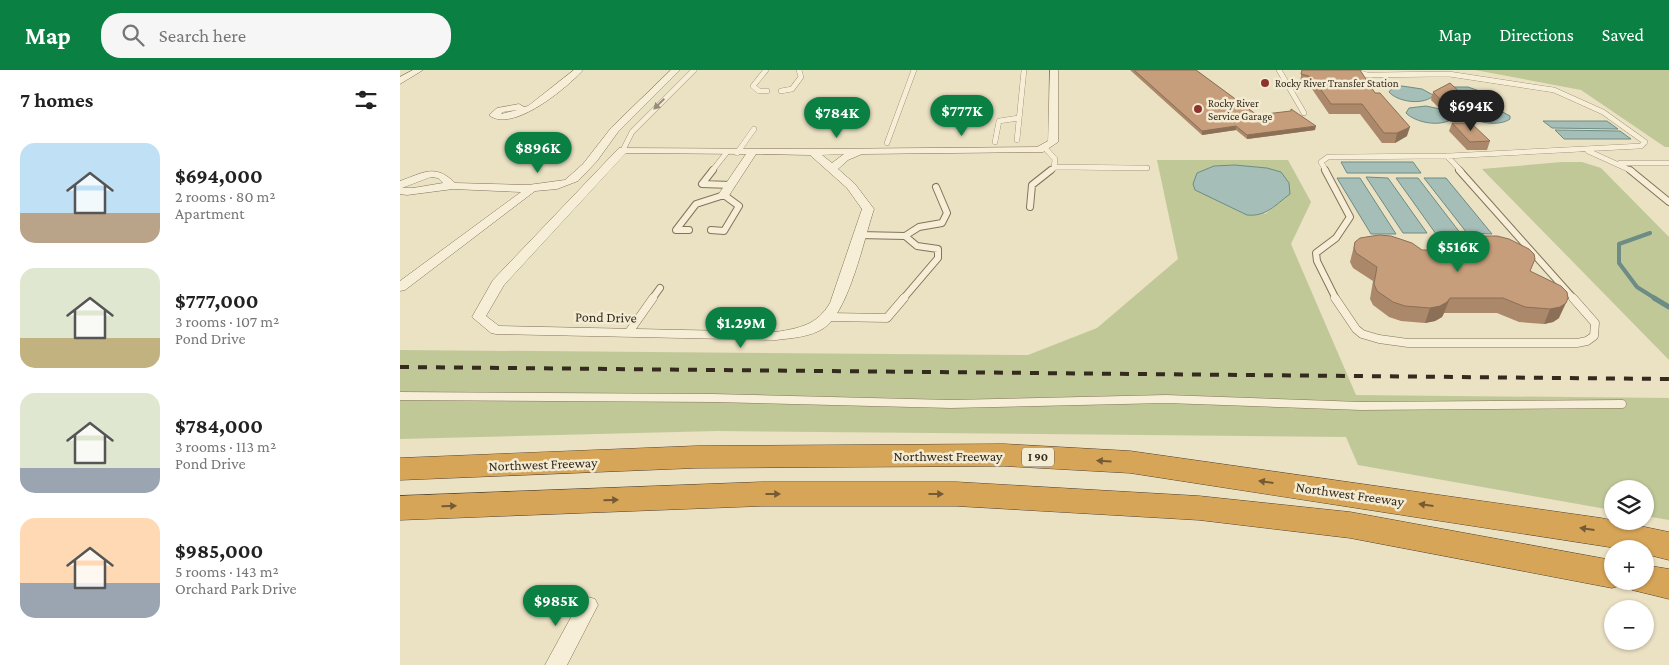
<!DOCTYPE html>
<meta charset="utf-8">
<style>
body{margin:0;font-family:"Crimson Pro",serif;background:#f6f6f6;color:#222;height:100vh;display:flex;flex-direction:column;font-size:19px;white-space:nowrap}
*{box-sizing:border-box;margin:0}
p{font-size:16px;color:#767676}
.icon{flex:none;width:28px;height:28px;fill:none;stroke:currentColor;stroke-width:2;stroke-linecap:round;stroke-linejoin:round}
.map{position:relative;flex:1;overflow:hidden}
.panel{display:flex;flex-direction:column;background:#fff;width:400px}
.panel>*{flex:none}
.tools{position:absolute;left:1204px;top:410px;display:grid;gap:10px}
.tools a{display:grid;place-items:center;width:50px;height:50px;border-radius:50%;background:#fff;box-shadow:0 1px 4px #0004;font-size:25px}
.price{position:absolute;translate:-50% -42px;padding:0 11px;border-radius:18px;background:#0b8043;color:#fff;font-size:16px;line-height:32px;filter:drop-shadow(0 1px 2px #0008)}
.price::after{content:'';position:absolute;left:50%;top:30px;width:15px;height:11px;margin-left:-8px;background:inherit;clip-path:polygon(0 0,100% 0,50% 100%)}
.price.on{background:#222;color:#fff}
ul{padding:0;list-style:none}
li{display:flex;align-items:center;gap:15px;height:125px;padding:0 20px}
li span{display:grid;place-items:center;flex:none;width:140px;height:100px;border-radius:15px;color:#555}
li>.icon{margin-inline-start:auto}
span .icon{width:60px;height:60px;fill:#fffc;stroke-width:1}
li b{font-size:21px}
h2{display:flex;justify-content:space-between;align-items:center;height:60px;padding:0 20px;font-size:21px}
header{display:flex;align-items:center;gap:30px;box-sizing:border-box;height:70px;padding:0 25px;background:#0b8043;color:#fff}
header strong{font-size:24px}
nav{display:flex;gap:28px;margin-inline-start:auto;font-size:18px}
.search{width:350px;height:45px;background:#f6f6f6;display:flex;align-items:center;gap:12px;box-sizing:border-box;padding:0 18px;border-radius:20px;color:#767676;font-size:19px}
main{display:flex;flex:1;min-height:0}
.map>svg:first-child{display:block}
</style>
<header>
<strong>Map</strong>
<div class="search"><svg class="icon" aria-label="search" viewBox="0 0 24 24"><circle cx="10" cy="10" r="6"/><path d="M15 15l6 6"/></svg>Search here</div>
<nav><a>Map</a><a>Directions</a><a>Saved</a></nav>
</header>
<main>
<section class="panel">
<h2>7 homes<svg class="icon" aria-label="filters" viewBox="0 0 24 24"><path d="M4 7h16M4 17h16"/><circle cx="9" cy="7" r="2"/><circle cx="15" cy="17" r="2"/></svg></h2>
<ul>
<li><span style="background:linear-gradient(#bfe0f5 70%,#b9a48a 0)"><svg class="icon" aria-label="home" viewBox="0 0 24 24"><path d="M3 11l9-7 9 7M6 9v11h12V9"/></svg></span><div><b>$694,000</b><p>2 rooms · 80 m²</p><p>Apartment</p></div></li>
<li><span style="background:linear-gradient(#dfe7d0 70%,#c2b280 0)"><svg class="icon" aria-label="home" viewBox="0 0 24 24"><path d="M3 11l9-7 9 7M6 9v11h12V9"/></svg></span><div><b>$777,000</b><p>3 rooms · 107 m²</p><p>Pond Drive</p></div></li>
<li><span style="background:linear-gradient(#dfe7d0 75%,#9aa5b1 0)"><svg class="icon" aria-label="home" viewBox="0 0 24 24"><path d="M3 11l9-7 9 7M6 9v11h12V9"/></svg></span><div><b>$784,000</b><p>3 rooms · 113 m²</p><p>Pond Drive</p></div></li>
<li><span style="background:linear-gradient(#ffd9b3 65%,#9aa5b1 0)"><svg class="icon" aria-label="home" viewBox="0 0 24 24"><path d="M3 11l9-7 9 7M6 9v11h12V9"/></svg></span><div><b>$985,000</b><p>5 rooms · 143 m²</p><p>Orchard Park Drive</p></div></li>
</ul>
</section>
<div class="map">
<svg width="1269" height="595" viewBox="0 0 1269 595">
<rect width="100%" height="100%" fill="#ebe1c3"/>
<path fill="#c0c898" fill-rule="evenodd" d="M1075,0H1269V77H1265L1181,20Z
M757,90H888L911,132L891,174L956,325L1269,328V450L1245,446V419H1212V440L958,395L946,367L317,361L0,369V280L628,285L697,258L778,189ZM835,95L867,98L875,136L865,144L814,96Z
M1162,92H1182L1201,98L1269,167V290L1082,99Z"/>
<path fill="#a5beb8" stroke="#6c8c85" d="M1002,16L1022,19L1033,25L1032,27C1021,35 998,32 989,22L992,18Z
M1049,17H1068L1085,23L1087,28L1079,31H1065Z
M1026,36L1040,39L1050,43L1052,49C1040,57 1016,53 1006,43L1009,38Z
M1076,36L1097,39L1110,46V49C1099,57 1074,53 1064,43L1066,38Z
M1143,51H1207L1218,59L1152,58Z
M1155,60L1220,61L1231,69H1164Z
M941,92H1013L1021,103H947Z
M835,95L867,98L881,102L889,113L890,124C875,135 866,147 847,145L795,120L793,114L797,103L814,96Z
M966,107L988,108L1027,163H1003Z
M937,108H960L996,164H971Z
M996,108H1018L1061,164H1036Z
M1024,108H1046L1092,164L1067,163Z"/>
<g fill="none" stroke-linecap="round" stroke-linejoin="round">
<path stroke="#6c8c85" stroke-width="4" d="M1250,163L1219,174V193L1237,217L1256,229"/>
<path stroke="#6c8c85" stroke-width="5" d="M1254,228L1269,237"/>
<g stroke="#84735b" stroke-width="5.5">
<path id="service-far2" d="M366,0L353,16L359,21H367
M879,0L904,43
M951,0L967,5L1049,4L1154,20L1203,42L1245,72L1241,76L1047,86
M381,21L392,19L401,7L399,0
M617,70L624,0
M595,72L599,51L619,48
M487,73L514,0
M645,78L655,89L654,98L650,101
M223,80L232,62L294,0
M1188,81L1232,101
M337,83L354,59
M1047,86L1061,101
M1220,93H1269
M654,97L747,98
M312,101L327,82
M926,101L921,92L928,87L1047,86"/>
</g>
<g stroke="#84735b" stroke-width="8">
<path id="service-far1" d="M313,100L302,114L331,115
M925,100L950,147L936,168L916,183L917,191L936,229
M1059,100L1174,229
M1230,100L1269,132
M630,137L632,115L651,100
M289,160H276L296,134L324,125L339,136L324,161L311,160
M459,165L505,166L519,157L542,153L547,143L536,117
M252,229L260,218
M503,229L538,188V179L517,176L505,166"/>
</g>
<g stroke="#84735b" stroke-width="9">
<path id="service" d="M935,228L956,259L962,264L979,269L1008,273H1177L1187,271L1194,266L1195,253L1173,228
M430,247L487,248L504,228
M229,262L253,228
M0,326L313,328L551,334L766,329L961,336L1222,334"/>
</g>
<g stroke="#84735b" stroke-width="1">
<path id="minor" d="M13,0H23L0,14V7Z
M174,0H183C168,17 112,64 89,45L97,38L119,34L124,37L128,36ZM117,40L101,44L103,42Z
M271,0H280L218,62L197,91L178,111L157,119L135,121L5,220L0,221V211L121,122L53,119L7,125L0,124V111C23,103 35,93 55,113L128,115L165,110L183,94L211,58ZM31,107L38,108L43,113L13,118H2Z
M650,0H658V72L643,82L462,84L448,90L438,99L455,114L474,139C464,169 449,241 424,258C411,267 392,268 376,270L96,264L91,263L72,247L93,210L219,78L413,79L637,77L648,71ZM226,83L346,84L318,125L324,128L328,127L356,84L410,85L447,118L462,139L430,233C417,255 400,258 376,262L99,256L86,246L104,215ZM444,84L432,93L422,85Z
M188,527L195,529L198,535L167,595H145L181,529Z"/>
</g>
<g stroke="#52412f" stroke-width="1">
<path id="motorway" d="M604,374L730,381L1201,448L1269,462V490L1245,484V479H1222L730,403L604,396L296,398L0,410V388L296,376Z
M362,412H556L799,426L950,442L1212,490V511H1226L1225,514L1212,518L950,468L799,450L556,436H362L0,450V426Z
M1245,495L1269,499V529L1232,520L1228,511H1245Z"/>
</g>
<use href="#service-far2" stroke="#f6eed6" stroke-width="5"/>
<use href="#service-far1" stroke="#f6eed6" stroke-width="6"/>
<use href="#service" stroke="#f6eed6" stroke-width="8"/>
<use href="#minor" fill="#f6eed6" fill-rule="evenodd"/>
<use href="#motorway" fill="#d6a558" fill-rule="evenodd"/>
<path stroke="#352a1e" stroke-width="4" stroke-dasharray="9 9" stroke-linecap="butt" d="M0,297L1269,309"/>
</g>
<path fill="#ab886a" d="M730,0H796L857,45L915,60L847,69L836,60L802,65Z
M902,0L975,23L1007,66L995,73H982L960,44H929L910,16L900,12Z
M1033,22L1064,37L1047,46L1031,30Z
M1052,53L1090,71L1087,80H1067L1049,61Z
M955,172L1022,180H1060L1062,173L1130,201L1159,248L1153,252L1144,254L1119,252L1097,243H1044L1042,247L1035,251L1025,253L1001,251L989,247L973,235L970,229L973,211L953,198L950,192Z"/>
<path fill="#8b6f56" d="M1067,29L1064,37L1047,46L1049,38Z
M836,56V60L802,65V61Z
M916,56L915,60L847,69V65Z
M1010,57L1007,66L995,73L997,63Z
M1050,228L1044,243L1042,247L1035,251L1025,253L1030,238Z
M1166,233L1159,248L1153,252L1144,254L1150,239Z"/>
<path fill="#c79e7b" stroke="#8b6f56" d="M734,0H796L857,45L891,41V39L916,56L847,65L836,56L802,61Z
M902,0H960L975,23H980L1010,57L997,63H984L962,34H931L912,7L901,4Z
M1050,13L1067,29L1049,38L1033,22Z
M1052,53H1071L1090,71L1070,72Z
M979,165L991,166L1012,173L1022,180H1062V173L1067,168L1074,166H1097L1109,169L1129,179L1134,184L1135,189L1130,201L1161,216L1167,222L1168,228L1166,233L1160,237L1150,239L1125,237L1103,228H1050L1047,232L1040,236L1030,238L1005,236L993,232L977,221L974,214L977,197L956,183L954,178L955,172L960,168Z"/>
<defs><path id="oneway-solid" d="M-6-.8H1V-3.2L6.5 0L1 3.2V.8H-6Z" transform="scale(1.25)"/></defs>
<use fill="#968c7a" href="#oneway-solid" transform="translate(259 34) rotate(135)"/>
<g fill="#755b35">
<use href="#oneway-solid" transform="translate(704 391) rotate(-177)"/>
<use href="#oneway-solid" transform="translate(866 412) rotate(-172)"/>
<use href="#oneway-solid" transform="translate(373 424)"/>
<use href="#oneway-solid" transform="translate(536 424)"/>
<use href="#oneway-solid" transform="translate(211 430) rotate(-2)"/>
<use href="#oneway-solid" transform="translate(1026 435) rotate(-172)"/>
<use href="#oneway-solid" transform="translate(49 436) rotate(-2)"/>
<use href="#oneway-solid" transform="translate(1187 459) rotate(-172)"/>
</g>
<g fill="#8f332f" stroke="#f3ebd2" stroke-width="2">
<circle cx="865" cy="13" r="5"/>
<circle cx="798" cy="39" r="5"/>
</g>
<g text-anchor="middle" stroke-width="5" stroke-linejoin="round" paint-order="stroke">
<g font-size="11" fill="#352a1e" stroke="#f3ebd2" text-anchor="start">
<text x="875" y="17">Rocky River Transfer Station</text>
<text x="808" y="37">Rocky River<tspan x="808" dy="13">Service Garage</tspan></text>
</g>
<rect fill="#f3ebd2" stroke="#6e6454" stroke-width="1" x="622" y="377.5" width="32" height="19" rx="4"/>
<g font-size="12" font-weight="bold" fill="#352a1e">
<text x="638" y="391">I 90</text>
</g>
<g font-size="14" fill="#352a1e" stroke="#f3ebd2">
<text transform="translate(206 247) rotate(1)" y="5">Pond Drive</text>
<text x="548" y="391">Northwest Freeway</text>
<text transform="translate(143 394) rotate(-2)" y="5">Northwest Freeway</text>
<text transform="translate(950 424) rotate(8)" y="5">Northwest Freeway</text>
</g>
</g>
</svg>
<div class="tools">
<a><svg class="icon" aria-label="layers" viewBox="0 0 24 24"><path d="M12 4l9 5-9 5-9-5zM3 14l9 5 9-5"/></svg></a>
<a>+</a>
<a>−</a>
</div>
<b class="price on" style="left:1071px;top:62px">$694K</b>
<b class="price" style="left:562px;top:67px">$777K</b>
<b class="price" style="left:437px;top:69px">$784K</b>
<b class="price" style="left:138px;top:104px">$896K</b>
<b class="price" style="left:1058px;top:203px">$516K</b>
<b class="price" style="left:341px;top:279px">$1.29M</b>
<b class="price" style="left:156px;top:557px">$985K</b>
</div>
</main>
